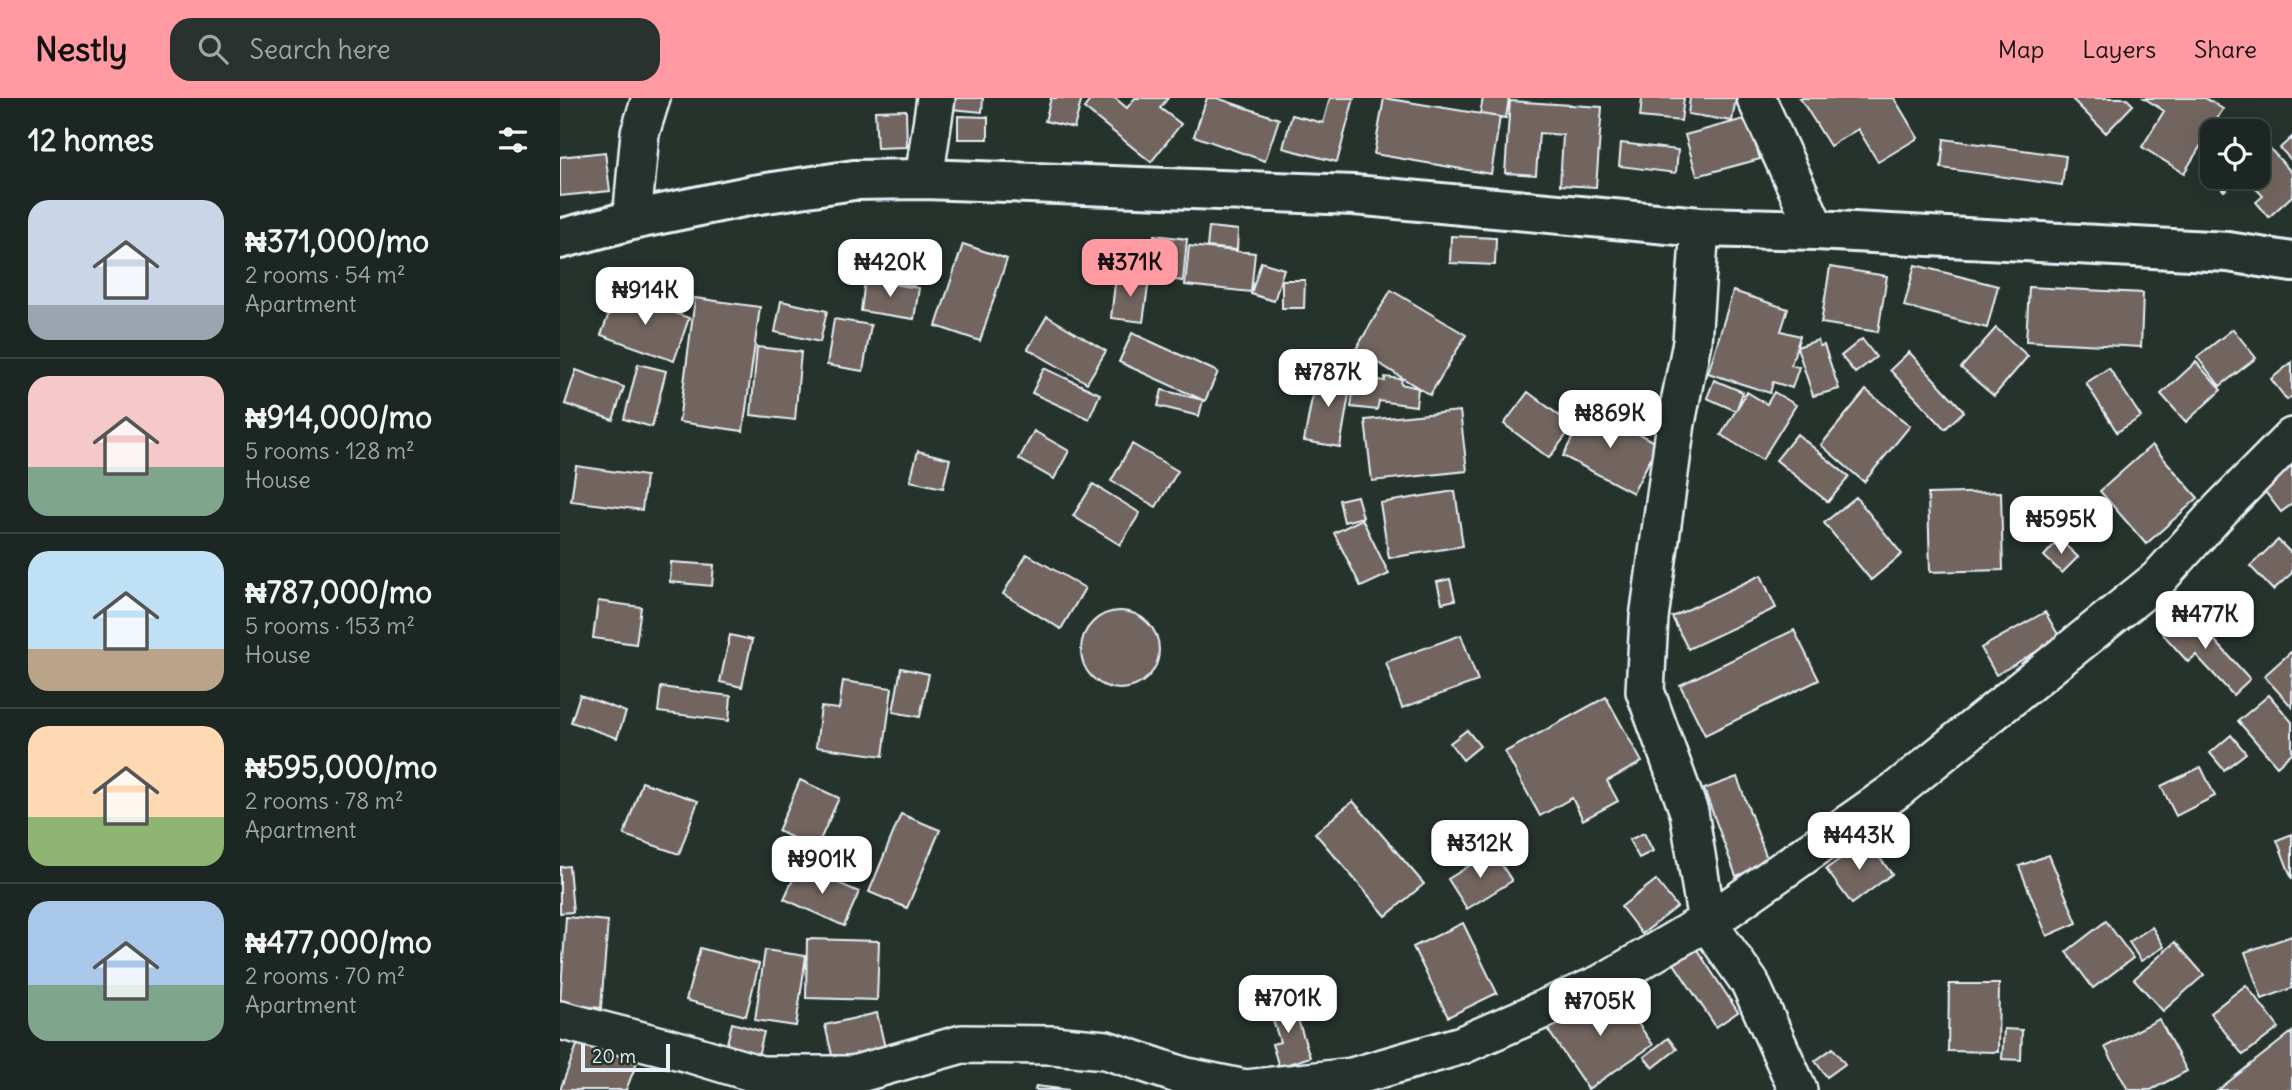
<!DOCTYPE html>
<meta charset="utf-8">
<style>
body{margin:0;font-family:Delius,sans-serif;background:#29322f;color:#f1f3f6;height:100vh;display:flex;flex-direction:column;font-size:26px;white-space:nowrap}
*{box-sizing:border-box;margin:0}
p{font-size:23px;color:#a0a5a5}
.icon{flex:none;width:38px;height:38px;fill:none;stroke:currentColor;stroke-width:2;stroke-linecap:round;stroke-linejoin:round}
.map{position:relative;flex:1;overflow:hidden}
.side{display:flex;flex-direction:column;background:#1c2622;width:560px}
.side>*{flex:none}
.controls{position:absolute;left:1640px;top:21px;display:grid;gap:14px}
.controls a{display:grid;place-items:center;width:70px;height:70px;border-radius:14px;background:#1c2622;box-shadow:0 7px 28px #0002,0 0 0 2px #3a4340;font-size:35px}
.scale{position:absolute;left:21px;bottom:18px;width:89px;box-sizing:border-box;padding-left:7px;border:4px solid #e8f1f8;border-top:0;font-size:19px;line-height:24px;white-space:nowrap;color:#e8f1f8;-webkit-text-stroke:5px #26332d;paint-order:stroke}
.price{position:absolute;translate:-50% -60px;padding:0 16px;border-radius:14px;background:#fff;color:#222;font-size:23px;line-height:46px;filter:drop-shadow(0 2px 4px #0008)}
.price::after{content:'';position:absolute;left:50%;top:42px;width:21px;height:16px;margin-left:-10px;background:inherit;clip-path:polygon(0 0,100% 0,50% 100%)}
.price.active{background:#ff9aa2;color:#111}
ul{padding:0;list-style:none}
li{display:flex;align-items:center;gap:21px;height:175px;padding:0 28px}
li+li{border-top:2px solid #3a4340}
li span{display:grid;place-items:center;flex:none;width:196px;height:140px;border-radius:21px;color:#555}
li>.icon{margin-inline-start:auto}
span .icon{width:84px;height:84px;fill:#fffc;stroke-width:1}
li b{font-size:30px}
h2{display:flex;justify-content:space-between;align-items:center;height:84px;padding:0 28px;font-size:30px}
header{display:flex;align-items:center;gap:42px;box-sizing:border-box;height:98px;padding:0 35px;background:#ff9aa2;color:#111}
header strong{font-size:33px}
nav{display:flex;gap:38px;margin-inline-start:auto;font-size:24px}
.search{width:490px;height:63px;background:#29322f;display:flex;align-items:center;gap:18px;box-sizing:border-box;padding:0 24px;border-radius:21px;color:#a0a5a5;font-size:26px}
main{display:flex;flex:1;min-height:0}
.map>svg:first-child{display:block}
</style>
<header>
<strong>Nestly</strong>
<div class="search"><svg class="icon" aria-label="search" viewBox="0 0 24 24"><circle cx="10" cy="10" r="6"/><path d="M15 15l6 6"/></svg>Search here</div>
<nav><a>Map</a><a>Layers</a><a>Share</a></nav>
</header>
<main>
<section class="side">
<h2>12 homes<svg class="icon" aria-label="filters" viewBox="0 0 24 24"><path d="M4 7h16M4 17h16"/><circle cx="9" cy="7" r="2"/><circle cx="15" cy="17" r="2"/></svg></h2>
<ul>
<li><span style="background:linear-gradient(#c9d6e8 75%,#9aa5b1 0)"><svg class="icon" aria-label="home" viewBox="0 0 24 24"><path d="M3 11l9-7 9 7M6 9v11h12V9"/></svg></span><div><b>₦371,000/mo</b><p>2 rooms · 54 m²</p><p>Apartment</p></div></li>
<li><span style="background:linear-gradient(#f6c9c9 65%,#7fa58c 0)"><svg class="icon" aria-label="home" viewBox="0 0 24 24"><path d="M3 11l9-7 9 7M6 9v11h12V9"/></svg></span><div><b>₦914,000/mo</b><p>5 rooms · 128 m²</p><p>House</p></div></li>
<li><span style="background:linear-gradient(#bfe0f5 70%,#b9a48a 0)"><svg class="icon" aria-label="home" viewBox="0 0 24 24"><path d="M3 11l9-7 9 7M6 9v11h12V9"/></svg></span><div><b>₦787,000/mo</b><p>5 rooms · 153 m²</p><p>House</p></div></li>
<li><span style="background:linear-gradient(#ffd9b3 65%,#8fb573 0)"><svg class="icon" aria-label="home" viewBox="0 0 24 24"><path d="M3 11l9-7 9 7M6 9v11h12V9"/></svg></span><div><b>₦595,000/mo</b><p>2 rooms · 78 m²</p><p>Apartment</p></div></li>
<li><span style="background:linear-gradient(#a9c7e8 60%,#7fa58c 0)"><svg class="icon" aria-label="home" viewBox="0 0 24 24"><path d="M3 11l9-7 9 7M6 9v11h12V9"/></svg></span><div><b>₦477,000/mo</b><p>2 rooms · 70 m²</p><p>Apartment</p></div></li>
</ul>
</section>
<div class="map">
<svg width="1732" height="992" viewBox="0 0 1732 992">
<rect width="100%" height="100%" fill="#26332d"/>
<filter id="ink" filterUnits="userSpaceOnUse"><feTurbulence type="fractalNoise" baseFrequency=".0143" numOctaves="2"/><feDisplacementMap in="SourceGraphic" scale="14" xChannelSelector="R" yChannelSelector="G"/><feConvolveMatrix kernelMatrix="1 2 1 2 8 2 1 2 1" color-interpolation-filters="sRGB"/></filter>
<g filter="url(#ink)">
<path fill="#726560" stroke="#e8f1f8" stroke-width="2" d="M391,0H423L422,14L391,11Z
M491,0H522L514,30L485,23Z
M532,0H555L567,10L575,0H608L600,10L621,26L591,64L524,10Z
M647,0H657L719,21L705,63L634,38Z
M770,0H794L777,64L723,50L732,17L763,25Z
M824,0L940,19L931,76L814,56Z
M923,0H949L946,20L920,16Z
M1082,0H1124L1121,23L1080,19Z
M1130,0H1176L1172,23L1128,16Z
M1240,0H1334L1358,40L1318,64L1298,31L1270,48Z
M1511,0H1566L1573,7L1546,35Z
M1645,0L1663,11L1624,75L1582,49L1604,13L1584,0Z
M950,3L1042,9L1036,89L1000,87L1003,37L979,35L976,77L945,75Z
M346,12L347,49L317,50L315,13Z
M398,18L428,19V41H398Z
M1188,20L1200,61L1137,78L1125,37Z
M1732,39V63L1720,50Z
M1384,41L1506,58L1502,87L1381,70Z
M1704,44L1732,75V98L1709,119L1696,104L1703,98L1685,79H1698V51Z
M1061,45L1118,52L1116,75L1059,68Z
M45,54L50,93L0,98V59Z
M1652,66V79H1680L1664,93L1645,72Z
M649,129L678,132L677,152L647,149Z
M594,137L627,141L623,183L572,176L574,155L592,157Z
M891,138L936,140L935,167L890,165Z
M403,146L447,161L420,243L376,228Z
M629,148L695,155L691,194L625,187Z
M311,150L358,157L354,187L307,180Z
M701,164L724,171L714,203L691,196Z
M1355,167L1438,188L1427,230L1344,208Z
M1270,169L1327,178L1318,234L1261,225Z
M556,177L589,182L583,224L551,220Z
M305,182L359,190L354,221L301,213Z
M722,182H745L744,210H722Z
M1469,189L1583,195L1581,249L1466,243Z
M831,192L906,237L870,297L796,251Z
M1173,193L1228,211L1221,233L1240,238L1231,267L1239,269L1232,290L1213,284L1210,295L1148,275Z
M57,194L129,220L114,263L41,237Z
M135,200L200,209L183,333L119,324Z
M221,203L267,213L260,244L215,234Z
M487,218L546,253L527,285L468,251Z
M274,221L311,227L303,273L267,267Z
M1436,230L1468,258L1434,298L1401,270Z
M1673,231L1696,260L1660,288L1637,259Z
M572,235L658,274L645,303L559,264Z
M1302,241L1316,259L1295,275L1281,258Z
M1258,242L1260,248L1264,247L1279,291L1253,298L1237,249Z
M197,249L241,254L235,322L191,317Z
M1349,254L1404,313L1385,331L1330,272Z
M1636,264L1661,292L1626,324L1601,296Z
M1732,264V298L1727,302L1711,281Z
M78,266L106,273L92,329L64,321Z
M484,270L540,296L529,321L472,295Z
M1549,270L1581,319L1557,334L1526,285Z
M796,271L813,273L812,281L825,283V279L842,281L841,286L858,290L856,308L819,303L817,312L791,309Z
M16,272L64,289L53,322L5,306Z
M757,273L792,279L780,349L744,343Z
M1154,282L1183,294L1176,313L1147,300Z
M602,292L643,302L639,318L598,308Z
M1306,292L1350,328L1304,384L1261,347Z
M968,294L1013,328L989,360L944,326Z
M1187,294L1207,306L1214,294L1236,307L1202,362L1161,337Z
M1028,309L1098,346L1073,395L1003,358Z
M900,313L907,373L812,383L805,322Z
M474,333L509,353L494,381L459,361Z
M1237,336L1289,379L1268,404L1216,362Z
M572,346L618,373L596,409L551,383Z
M1592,347L1638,400L1586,446L1540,393Z
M358,353L390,361L383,390L350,383Z
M1732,360V406L1721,414L1699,386Z
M16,368L86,378L82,412L11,403Z
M533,386L580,415L560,447L513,418Z
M895,393L903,448L829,460L820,405Z
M1441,394L1443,472L1370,474L1368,396Z
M797,398L803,419L784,424L779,402Z
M1296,399L1342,456L1311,482L1264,425Z
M802,421L829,476L801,489L774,435Z
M1499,441L1518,459L1502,475L1484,458Z
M1718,442L1732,456V475L1713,492L1690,468Z
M467,456L525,490L501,531L443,496Z
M111,464L154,467L152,488L110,484Z
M1201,477L1216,510L1128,551L1112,519Z
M890,481L895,502L882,505L877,484Z
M38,503L81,509L76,546L33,540Z
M1627,512L1690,581L1673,597L1636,557L1628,564L1602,535Z
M521 552a39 39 0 1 1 78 0a39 39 0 1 1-78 0Z
M1485,514L1500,540L1436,577L1421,550Z
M1234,532L1259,582L1145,637L1120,587Z
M170,537L192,542L182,589L160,584Z
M901,537L918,583L842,610L826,564Z
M1732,553V609L1704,578Z
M341,570L369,576L360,619L333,614Z
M283,583L332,590L323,658L256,649L261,609L279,611Z
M101,589L171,598L169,623L98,614Z
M20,597L66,614L57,640L11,624Z
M1709,597L1732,624V655L1717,668L1678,623Z
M1046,599L1082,664L1047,683L1058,703L1023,722L1012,700L980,718L945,654Z
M907,632L920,648L903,662L890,645Z
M1671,637L1686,655L1664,672L1650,655Z
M1641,669L1655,698L1616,718L1601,688Z
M1177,679L1209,766L1176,778L1144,691Z
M240,682L279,700L256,751L218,733Z
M82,684L138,703L119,756L64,737Z
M793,703L864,786L826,818L755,735Z
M341,716L380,732L347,810L309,794Z
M1084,735L1093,753L1079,760L1069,742Z
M1732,736V781L1717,742Z
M1306,742L1332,776L1292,806L1266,771Z
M933,753L952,783L907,811L888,781Z
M1489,757L1517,825L1487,838L1459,768Z
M9,768L13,814L0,815V769Z
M239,768L299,794L284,828L224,801Z
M1096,782L1117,809L1082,836L1061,809Z
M6,819L48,823L41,910L0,906Z
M1546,823L1573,860L1533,890L1506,854Z
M903,825L937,895L888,919L853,849Z
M1592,829L1604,849L1581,863L1569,844Z
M1732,838V890L1702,901L1685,854Z
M247,841L319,843L317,902L246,900Z
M1615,844L1644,877L1603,913L1574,881Z
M140,850L199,866L186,918L126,902Z
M1136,850L1178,914L1156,929L1113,864Z
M205,852L246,858L236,928L195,922Z
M1389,886H1439L1438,954L1388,953Z
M1686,887L1719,930L1683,957L1650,915Z
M1052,888L1093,947L1028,991L988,932Z
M732,903L750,959L719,969L712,946L720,944L709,910Z
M317,915L325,950L273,961L265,927Z
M1599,921L1627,973L1591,992H1568L1545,949Z
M172,925L204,934L198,958L166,949Z
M1444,931L1462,932L1461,962L1442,961Z
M1732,934V992H1658Z
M1108,940L1117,951L1093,970L1084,959Z
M19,942L77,964L66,992H0Z
M1273,950L1285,966L1267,979L1255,963Z
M476,988L509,992H475Z"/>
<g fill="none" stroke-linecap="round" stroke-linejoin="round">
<g stroke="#e8f1f8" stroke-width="42">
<path id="minor" d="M1196,0L1256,132
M364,81L376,0
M72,122L80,35L91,0
M1140,129L1132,244L1116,325L1089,520L1085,593L1129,714L1147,824L1190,885L1238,992
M0,922L125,954L201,977H293L402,946L492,947L546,952L623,978L686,991L792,979L902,947L1041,886L1166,812L1338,691L1598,481L1661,411L1732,339"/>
</g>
<g stroke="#e8f1f8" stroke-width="44">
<path id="major" d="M0,141L72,122L193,97L294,82L364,81L794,97L1140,129L1256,132L1668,154L1732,164"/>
</g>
<use href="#minor" stroke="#26332d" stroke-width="37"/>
<use href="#major" stroke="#26332d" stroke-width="38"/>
</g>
</g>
</svg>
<div class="controls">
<a><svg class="icon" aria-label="locate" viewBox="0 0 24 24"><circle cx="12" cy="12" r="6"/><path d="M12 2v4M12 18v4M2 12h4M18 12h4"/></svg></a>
</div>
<div class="scale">20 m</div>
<b class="price" style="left:330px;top:201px">₦420K</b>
<b class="price active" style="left:570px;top:201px">₦371K</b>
<b class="price" style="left:85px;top:229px">₦914K</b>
<b class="price" style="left:768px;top:311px">₦787K</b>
<b class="price" style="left:1050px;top:352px">₦869K</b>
<b class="price" style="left:1501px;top:458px">₦595K</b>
<b class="price" style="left:1645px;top:553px">₦477K</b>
<b class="price" style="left:1299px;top:774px">₦443K</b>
<b class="price" style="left:920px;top:782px">₦312K</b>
<b class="price" style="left:262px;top:798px">₦901K</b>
<b class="price" style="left:728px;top:937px">₦701K</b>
<b class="price" style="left:1040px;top:940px">₦705K</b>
</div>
</main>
